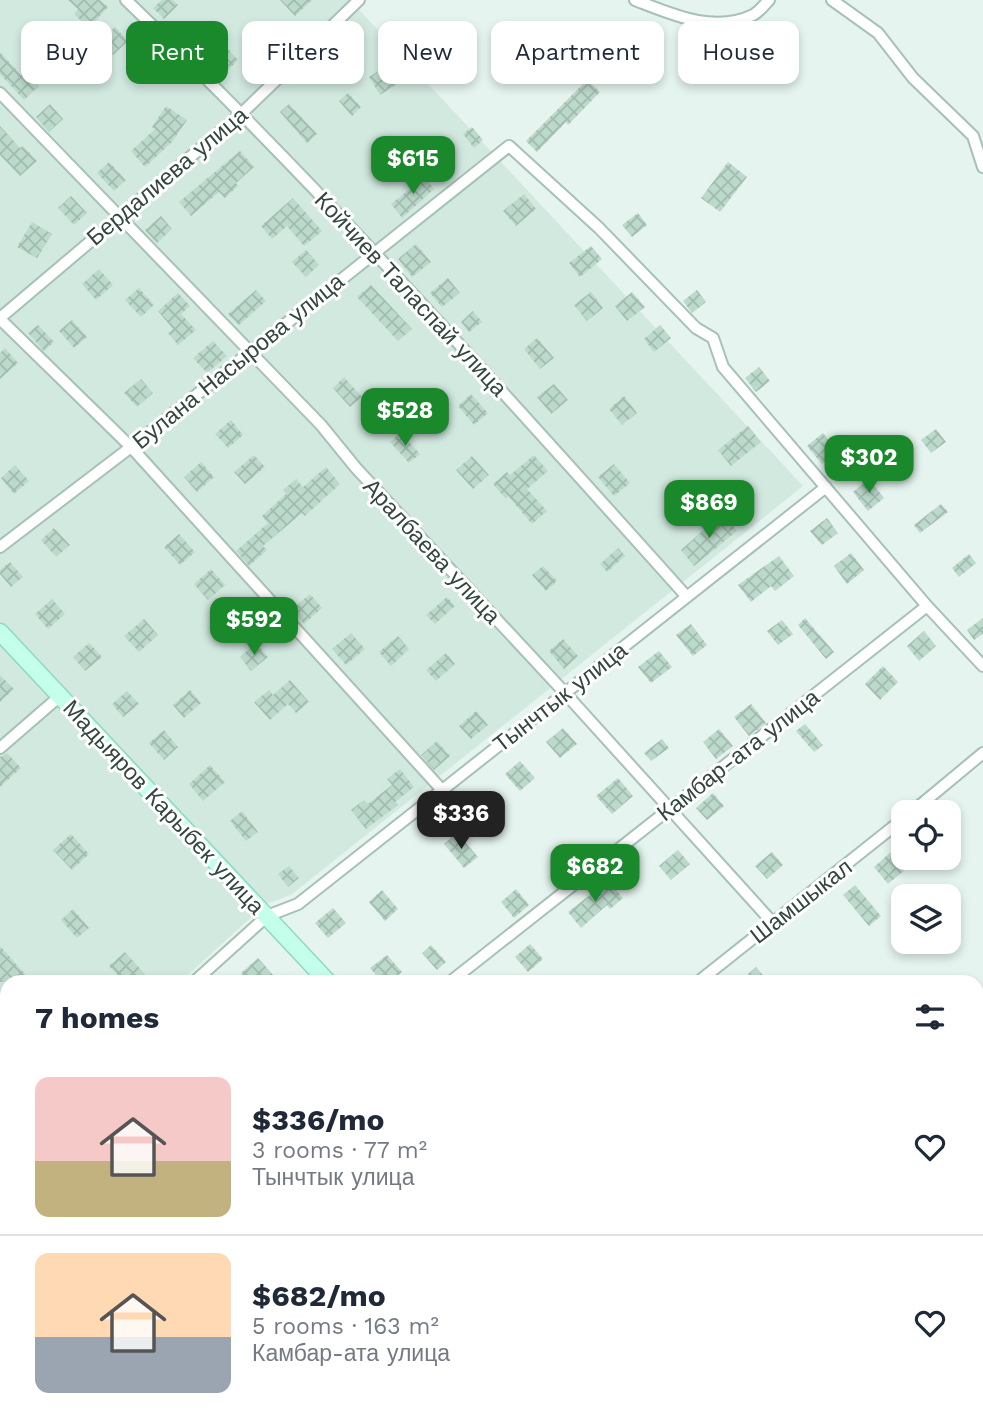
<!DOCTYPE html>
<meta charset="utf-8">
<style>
body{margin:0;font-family:"Work Sans",sans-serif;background:#f6f6f7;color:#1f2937;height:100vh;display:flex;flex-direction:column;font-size:26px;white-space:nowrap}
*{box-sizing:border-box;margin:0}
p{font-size:23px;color:#747a83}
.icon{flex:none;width:38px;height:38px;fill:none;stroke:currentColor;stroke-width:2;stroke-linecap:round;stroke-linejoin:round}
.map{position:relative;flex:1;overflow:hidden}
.drawer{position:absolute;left:0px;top:975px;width:984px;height:450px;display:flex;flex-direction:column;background:#fff;border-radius:21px 21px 0 0;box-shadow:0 4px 10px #0003}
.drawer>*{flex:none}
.guide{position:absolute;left:21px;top:21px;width:942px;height:63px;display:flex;gap:14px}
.controls{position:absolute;left:891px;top:800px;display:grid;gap:14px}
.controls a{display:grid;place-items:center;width:70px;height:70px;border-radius:14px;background:#fff;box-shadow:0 4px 10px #0003;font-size:35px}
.price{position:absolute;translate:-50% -60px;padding:0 16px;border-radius:14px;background:#19892b;color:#fff;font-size:23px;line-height:46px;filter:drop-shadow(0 2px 4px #0008)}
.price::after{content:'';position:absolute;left:50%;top:42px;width:21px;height:16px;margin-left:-10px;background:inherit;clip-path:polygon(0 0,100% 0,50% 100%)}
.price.current{background:#222;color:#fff}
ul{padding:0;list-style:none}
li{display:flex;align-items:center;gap:21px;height:175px;padding:0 35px}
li+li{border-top:2px solid #e0e1e3}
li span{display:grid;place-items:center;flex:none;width:196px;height:140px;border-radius:14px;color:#555}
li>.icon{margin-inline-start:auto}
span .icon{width:84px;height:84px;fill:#fffc;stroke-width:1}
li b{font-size:30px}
h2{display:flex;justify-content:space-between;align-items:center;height:84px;padding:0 35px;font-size:30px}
.pill{padding:0 24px;border-radius:14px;background:#fff;box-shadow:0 4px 10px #0003;font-size:24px;line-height:63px}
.pill.current{background:#19892b;color:#fff}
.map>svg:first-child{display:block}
</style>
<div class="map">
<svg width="983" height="1423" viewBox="0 0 983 1423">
<defs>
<pattern id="building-cross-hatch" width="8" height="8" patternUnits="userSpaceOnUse" patternTransform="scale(1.75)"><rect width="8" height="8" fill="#bcdacb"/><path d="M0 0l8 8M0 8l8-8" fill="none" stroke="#a2bcaf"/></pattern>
</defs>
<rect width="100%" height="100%" fill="#e5f4ee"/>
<path fill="#d2e9e0" d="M0,0H350L803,486L291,895L266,904L180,982H7V1137L4,1140L0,1136Z
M0,1173L7,1181V1418H214L219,1423H0Z"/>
<path fill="url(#building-cross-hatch)" d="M68,0H100L108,7L89,28L74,14L78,9Z
M162,0H173L178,5L164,19L153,8Z
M280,0H312L295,16Z
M115,27L128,41L113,55L100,41Z
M413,36L427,58L400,75L403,80L380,95L369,77L402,56L396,47Z
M224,45L238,60L223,75L209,61Z
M0,52L21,75L25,71L39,86L24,100L0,74Z
M146,54L156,65L141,79L131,68Z
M587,80L600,92L568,125L566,122L537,152L526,141Z
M348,93L361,107L352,116L339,101Z
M50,104L63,119L49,132L36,117Z
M289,104L317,134L307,143L280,112Z
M166,106L187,120L172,142L145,167L131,151L155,129L152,127Z
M0,126L20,148L23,146L37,161L20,176L0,155Z
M472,127L483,140L474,148L463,134Z
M240,151L254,167L236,183L238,186L225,198L219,192L191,216L179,202Z
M109,162L126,180L114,191L97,173Z
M728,162L747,177L720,212L701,198Z
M422,174L434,189L402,218L391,204L411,188L408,185Z
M524,194L536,209L516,226L503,211Z
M71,196L87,213L74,225L58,208Z
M293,198L322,231L304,246L287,226L272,239L261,226Z
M638,213L647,225L632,237L622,225Z
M161,216L172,229L157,243L145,230Z
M32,222L52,234L37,258L17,247Z
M416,244L431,262L412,277L398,259Z
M591,246L602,259L580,277L569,263Z
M306,250L319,265L306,277L292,262Z
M99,269L113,285L96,300L82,284Z
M448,278L460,293L442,307L430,293Z
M371,285L412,329L398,341L357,297Z
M139,288L154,305L141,317L125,300Z
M256,290L266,301L239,325L228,314Z
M697,290L706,302L692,313L683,301Z
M591,292L603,308L587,321L574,305Z
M632,292L645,307L627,321L615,306Z
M178,293L190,306L181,314L196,330L178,345L168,333L173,329L158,311Z
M473,311L482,322L469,332L461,322Z
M72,320L87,337L74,348L59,331Z
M38,325L54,342L44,351L28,333Z
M660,325L671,338L654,352L644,339Z
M537,338L554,358L540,369L524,349Z
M213,341L227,356L207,373L193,358Z
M5,348L18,363L0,379V353Z
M759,367L770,381L756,392L745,378Z
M344,377L362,397L350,407L333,388Z
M141,379L153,393L137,407L124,393Z
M554,384L568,400L551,414L537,397Z
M471,394L488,413L474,425L458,406Z
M624,396L637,413L622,425L609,409Z
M417,400L429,414L413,428L401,414Z
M231,420L243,435L228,448L215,434Z
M748,426L761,442L731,466L718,450Z
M936,429L946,442L931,453L921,440Z
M401,433L420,454L409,463L390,442Z
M823,433L838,452L822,464L807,446Z
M254,455L265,467L245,484L234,472Z
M534,455L548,471L527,489L547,511L532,524L508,496L506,499L493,484L507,472L510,475Z
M472,456L489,475L473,489L456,470Z
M201,462L214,477L197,492L184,477Z
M614,464L630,483L614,496L598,477Z
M15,465L29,481L14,494L1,478Z
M326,467L340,484L305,516L302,513L263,546L267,550L249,566L236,551L268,523L262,516L286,494L283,490L296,479L303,487Z
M869,479L884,498L868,511L853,492Z
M941,504L948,512L920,533L914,525Z
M723,513L737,531L694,566L681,550Z
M827,518L838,533L822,545L810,531Z
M54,528L70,545L56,557L41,540Z
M179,534L195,552L180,565L164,547Z
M618,548L625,556L607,572L600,564Z
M851,553L864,570L847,584L834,566Z
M969,554L976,563L959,577L952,568Z
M779,556L794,576L775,591L771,586L751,602L738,585Z
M10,562L23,577L11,587L0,574V570Z
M543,566L557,581L546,591L532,575Z
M211,569L225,585L208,600L194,584Z
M310,594L322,608L304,624L292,609Z
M447,597L455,606L435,624L426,615Z
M52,599L65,614L48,629L35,614Z
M805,618L834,652L826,659L798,625Z
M983,618V634L974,640L967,630Z
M144,619L158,635L139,652L124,636Z
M782,620L793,634L778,645L767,631Z
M691,624L707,645L693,656L676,635Z
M924,631L936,646L919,661L907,646Z
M351,633L365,649L346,665L332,649Z
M398,636L409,649L391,666L379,652Z
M563,639L578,656L564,669L549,651Z
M89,643L102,657L85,671L73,657Z
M256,643L268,657L251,671L240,657Z
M659,651L672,667L651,683L638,667Z
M446,653L455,664L436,681L426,670Z
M883,666L898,682L880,700L865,684Z
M0,675L14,689L0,702Z
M290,680L309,702L296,713L288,704L270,720L254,702L269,690L273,695Z
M190,690L201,703L184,718L173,705Z
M127,691L139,704L123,717L112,704Z
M751,704L766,723L749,736L734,717Z
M476,711L488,725L471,739L459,726Z
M805,724L823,745L814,752L796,731Z
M563,728L577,744L560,758L546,742Z
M719,729L733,746L716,759L703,742Z
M164,730L178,747L164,760L149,743Z
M662,739L669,748L651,761L644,753Z
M437,741L450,756L434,770L421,755Z
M7,753L21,768L0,787V757Z
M520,761L535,778L520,791L505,774Z
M210,765L225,782L203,801L189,784Z
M400,769L414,787L395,802L398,805L366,829L351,810L364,800L368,804L392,785L387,779Z
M618,778L633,796L612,814L596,796Z
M713,793L724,806L707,820L696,808Z
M242,811L258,832L246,841L230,821Z
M457,833L478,857L464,868L444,844Z
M71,834L89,854L72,870L53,850Z
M678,850L690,864L671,880L659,866Z
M772,852L783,865L767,879L755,866Z
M891,852L906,869L888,884L874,867Z
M289,866L299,878L288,887L278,874Z
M608,881L623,898L610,909L607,905L581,928L568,912Z
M855,885L881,916L869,926L843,895Z
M516,889L529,905L514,918L501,902Z
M382,890L398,909L385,921L369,902Z
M333,908L346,923L328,938L315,923Z
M73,909L89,928L77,938L61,920Z
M530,944L543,959L528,972L515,957Z
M431,945L446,962L437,970L422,953Z
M0,946L26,975L19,982H0Z
M125,952L145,974L136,982H124L109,966Z
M387,955L402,972L390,982H382L370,968Z
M258,958L274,976L267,982H248L241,973Z
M756,967L769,982H754L748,974Z"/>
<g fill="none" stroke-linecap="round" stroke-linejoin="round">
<g stroke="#a6c1b5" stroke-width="14">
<path id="street" d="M126,0C323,189 505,394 687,597
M635,0C671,14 714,34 753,15C759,12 764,5 769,0
M832,0L878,33L913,78L973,136L983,167
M0,93L321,425L356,468L565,693L773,923
M0,318L241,114L359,0
M0,319L131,447L442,790
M0,547L131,447L509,146L599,228L696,328L713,338L723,367L927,606L983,666
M0,748L60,696
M912,812L983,753
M194,982L267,916L298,904L826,487
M450,982L927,606
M698,982L903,819
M0,1148L7,1156
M976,1370L983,1371
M0,1373L7,1368
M238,1418L243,1423
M163,1423L170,1418
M408,1423L415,1418
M655,1423L662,1418
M877,1423L881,1418"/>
</g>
<g stroke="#8fd9bf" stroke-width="19">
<path id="secondary" d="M0,632L328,982"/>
</g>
<use href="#street" stroke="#fff" stroke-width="10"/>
<use href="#secondary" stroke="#c4ffeb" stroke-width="16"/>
</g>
<g text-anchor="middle" stroke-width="6" stroke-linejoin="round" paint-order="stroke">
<g font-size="23" fill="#34473e" stroke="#fff">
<text transform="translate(167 176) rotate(-40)" y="8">Бердалиева улица</text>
<text transform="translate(411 294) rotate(47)" y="8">Койчиев Таласпай улица</text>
<text transform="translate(238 361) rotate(-39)" y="8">Булана Насырова улица</text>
<text transform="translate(432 551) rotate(47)" y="8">Аралбаева улица</text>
<text transform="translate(560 697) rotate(-38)" y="8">Тынчтык улица</text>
<text transform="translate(738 755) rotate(-38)" y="8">Камбар-ата улица</text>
<text transform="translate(164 807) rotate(47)" y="8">Мадыяров Карыбек улица</text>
<text transform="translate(801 901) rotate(-38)" y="8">Шамшыкал</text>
</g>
</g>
</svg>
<div class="controls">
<a><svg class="icon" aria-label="locate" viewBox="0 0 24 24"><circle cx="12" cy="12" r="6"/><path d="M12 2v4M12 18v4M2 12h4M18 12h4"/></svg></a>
<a><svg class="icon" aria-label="layers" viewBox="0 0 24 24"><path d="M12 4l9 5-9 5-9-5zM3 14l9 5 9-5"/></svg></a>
</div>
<b class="price" style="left:413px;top:196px">$615</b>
<b class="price" style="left:405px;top:448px">$528</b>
<b class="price" style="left:869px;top:495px">$302</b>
<b class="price" style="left:709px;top:540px">$869</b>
<b class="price" style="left:254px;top:657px">$592</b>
<b class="price current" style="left:461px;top:851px">$336</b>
<b class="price" style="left:595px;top:904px">$682</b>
<div class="guide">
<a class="pill">Buy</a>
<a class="pill current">Rent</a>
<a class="pill">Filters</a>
<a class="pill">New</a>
<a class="pill">Apartment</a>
<a class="pill">House</a>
</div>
<section class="drawer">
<h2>7 homes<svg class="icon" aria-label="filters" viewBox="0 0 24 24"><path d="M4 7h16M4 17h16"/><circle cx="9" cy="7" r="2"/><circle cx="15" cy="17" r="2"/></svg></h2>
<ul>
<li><span style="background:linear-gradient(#f6c9c9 60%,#c2b280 0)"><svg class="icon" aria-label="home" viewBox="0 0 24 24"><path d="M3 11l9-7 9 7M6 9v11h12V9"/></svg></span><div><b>$336/mo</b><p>3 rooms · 77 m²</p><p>Тынчтык улица</p></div><svg class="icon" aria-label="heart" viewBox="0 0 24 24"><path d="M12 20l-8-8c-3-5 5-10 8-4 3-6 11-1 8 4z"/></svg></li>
<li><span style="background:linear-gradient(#ffd9b3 60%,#9aa5b1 0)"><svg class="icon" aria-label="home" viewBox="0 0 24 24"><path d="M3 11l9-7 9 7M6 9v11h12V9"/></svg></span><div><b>$682/mo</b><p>5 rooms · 163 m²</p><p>Камбар-ата улица</p></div><svg class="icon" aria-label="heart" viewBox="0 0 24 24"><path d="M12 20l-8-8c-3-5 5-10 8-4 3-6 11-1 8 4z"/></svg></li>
</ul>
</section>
</div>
